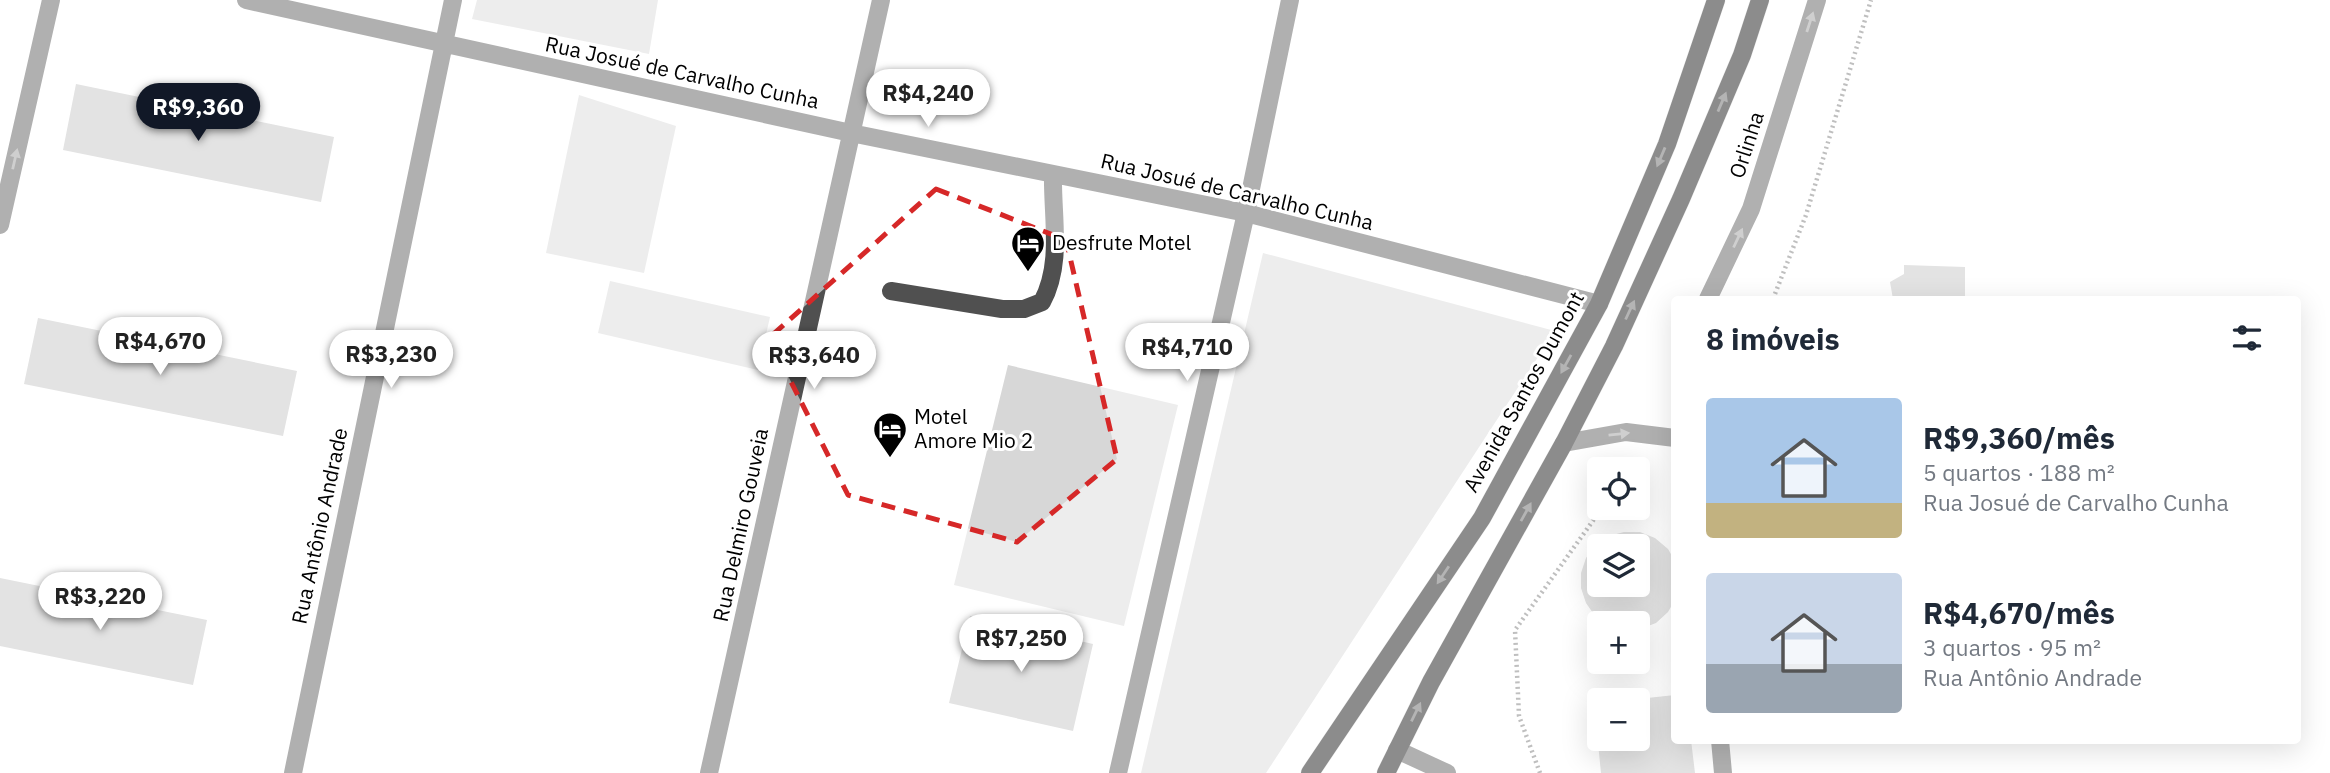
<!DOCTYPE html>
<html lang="pt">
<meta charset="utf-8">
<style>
body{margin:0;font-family:"IBM Plex Sans",sans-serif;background:#f2f2f3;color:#1f2937;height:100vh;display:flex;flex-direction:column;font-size:26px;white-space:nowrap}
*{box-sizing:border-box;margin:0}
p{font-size:23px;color:#747a83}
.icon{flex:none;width:38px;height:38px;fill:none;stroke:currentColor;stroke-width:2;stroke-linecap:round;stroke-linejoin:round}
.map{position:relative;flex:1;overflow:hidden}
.sheet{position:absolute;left:1671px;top:296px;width:630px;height:448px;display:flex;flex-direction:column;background:#fff;border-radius:7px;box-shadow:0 7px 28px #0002}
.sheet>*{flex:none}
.tools{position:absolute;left:1587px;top:457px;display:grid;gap:14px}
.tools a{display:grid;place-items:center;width:63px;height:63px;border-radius:7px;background:#fff;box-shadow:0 7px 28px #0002;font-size:35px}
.price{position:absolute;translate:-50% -60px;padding:0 16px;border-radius:24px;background:#fff;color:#222;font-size:23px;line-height:46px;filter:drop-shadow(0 2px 4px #0008)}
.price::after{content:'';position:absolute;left:50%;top:42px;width:21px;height:16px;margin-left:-10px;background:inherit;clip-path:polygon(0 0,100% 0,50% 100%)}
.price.active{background:#111827;color:#fff}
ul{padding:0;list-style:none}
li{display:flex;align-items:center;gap:21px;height:175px;padding:0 35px}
li span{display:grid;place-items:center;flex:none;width:196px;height:140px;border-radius:7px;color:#555}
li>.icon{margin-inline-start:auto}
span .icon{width:84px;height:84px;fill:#fffc;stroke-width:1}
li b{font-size:30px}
h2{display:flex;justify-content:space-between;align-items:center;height:84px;padding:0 35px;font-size:30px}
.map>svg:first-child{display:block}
</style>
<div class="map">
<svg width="2330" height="773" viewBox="0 0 2330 773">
<rect width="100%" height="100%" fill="#fff"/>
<path fill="#d7d7d7" d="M477,0H658L649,54L472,19Z
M579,95L676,126L644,273L546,253Z
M1263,253L1555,331L1266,773H1141Z
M610,281L770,317L758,370L598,333Z
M1008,365L1178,405L1124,626L954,585Z"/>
<path fill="#c0c0c0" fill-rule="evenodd" d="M76,84L334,137L321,202L63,150Z
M1904,265L1965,267V299H1893L1890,282L1904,274Z
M38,318L297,371L283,436L24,384Z
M1624,532H1640L1655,538L1668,549L1675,561V600L1668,612L1656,623L1640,629L1638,623H1605L1595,616L1586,603L1581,588V573L1586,558L1595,545L1609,536ZM1600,546H1638V584H1600Z
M0,578L207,620L193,685L0,646Z
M970,616L1093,644L1073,731L949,703Z
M1675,695V740H1691L1695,773H1601L1594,703L1600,702V738H1638V699Z"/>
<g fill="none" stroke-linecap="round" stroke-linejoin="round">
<g stroke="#dbdbdb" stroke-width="19">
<path id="major" d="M1310,773L1482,518L1599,304L1667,144L1716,0
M1386,773L1431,682L1564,443L1614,346L1681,199L1742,55L1760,0"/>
</g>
<path stroke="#727272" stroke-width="4.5" stroke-dasharray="2 3.5" stroke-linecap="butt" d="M1773,299L1806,215L1871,0
M1631,469L1649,461
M1540,773L1519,716L1515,630L1602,508"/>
<path stroke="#505050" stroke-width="18" d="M246,0L851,133L1246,213L1599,304
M0,225L51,0
M891,291L1002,309H1024L1042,302C1063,263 1052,217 1053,174
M1708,299L1751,209L1817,0
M1564,443L1626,432L1675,438
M1720,740L1723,773
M1397,750L1447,773
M293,773L453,0
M709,773L881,0
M1118,773L1246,213L1290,0"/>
<use href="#major" stroke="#000" stroke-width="18"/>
</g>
<defs><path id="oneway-solid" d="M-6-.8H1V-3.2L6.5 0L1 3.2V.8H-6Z" transform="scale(1.75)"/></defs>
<g fill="#969696">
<use href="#oneway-solid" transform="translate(1810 22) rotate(-72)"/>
<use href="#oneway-solid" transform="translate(15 159) rotate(-77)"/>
<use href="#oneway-solid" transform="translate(1738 238) rotate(-65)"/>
<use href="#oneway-solid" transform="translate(1619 434) rotate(-6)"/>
</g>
<g fill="#595959">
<use href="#oneway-solid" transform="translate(1722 102) rotate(-67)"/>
<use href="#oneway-solid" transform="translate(1661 157) rotate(113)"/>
<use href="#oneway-solid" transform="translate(1630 310) rotate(-65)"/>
<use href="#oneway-solid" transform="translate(1566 364) rotate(119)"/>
<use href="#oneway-solid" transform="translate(1526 512) rotate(-61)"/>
<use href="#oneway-solid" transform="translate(1443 575) rotate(124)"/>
<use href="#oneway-solid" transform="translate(1416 712) rotate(-64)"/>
</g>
<path d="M0 0H2330V773H0ZM936,189L1066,240L1117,459L1017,542L848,495L769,338Z" fill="#fff" fill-opacity=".55" fill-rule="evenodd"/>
<path fill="none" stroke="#d62828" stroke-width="5" stroke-dasharray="14 9" stroke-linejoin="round" d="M936,189L1066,240L1117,459L1017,542L848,495L769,338Z"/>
<defs>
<g id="hotel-pin" transform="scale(1.75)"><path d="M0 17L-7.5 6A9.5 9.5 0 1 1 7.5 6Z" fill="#000" stroke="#fff"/><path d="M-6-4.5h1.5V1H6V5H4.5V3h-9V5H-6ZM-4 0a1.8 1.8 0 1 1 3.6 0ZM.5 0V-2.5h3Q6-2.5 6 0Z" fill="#fff"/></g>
</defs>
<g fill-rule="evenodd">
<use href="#hotel-pin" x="1028" y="243"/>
<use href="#hotel-pin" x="890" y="429"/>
</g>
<g text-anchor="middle" stroke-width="6" stroke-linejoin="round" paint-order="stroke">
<g font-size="21" fill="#000" stroke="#fff">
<text transform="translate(682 73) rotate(12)" y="7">Rua Josué de Carvalho Cunha</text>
<text transform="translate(1747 145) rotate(-72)" y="7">Orlinha</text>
<text transform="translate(1237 192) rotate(13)" y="7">Rua Josué de Carvalho Cunha</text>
<text transform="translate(1524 392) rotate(-61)" y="7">Avenida Santos Dumont</text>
<text transform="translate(741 525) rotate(-78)" y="7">Rua Delmiro Gouveia</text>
<text transform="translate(320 526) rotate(-78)" y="7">Rua Antônio Andrade</text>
</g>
<g font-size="21" fill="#000" stroke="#fff" text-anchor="start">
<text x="1052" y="250">Desfrute Motel</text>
<text x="914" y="424">Motel<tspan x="914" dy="24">Amore Mio 2</tspan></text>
</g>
</g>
</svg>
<div class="tools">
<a><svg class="icon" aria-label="locate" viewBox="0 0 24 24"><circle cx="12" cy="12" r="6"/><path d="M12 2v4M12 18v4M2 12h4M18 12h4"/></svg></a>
<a><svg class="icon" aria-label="layers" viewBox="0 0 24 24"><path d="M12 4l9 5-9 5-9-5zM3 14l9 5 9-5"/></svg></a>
<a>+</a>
<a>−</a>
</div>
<b class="price" style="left:928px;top:129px">R$4,240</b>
<b class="price active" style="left:198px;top:143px">R$9,360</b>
<b class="price" style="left:160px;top:377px">R$4,670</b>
<b class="price" style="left:1187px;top:383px">R$4,710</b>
<b class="price" style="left:391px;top:390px">R$3,230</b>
<b class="price" style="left:814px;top:391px">R$3,640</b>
<b class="price" style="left:100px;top:632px">R$3,220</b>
<b class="price" style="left:1021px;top:674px">R$7,250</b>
<section class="sheet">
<h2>8 imóveis<svg class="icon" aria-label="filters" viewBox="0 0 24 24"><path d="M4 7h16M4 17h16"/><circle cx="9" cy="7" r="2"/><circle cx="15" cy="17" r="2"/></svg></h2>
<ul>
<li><span style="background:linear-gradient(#a9c7e8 75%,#c2b280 0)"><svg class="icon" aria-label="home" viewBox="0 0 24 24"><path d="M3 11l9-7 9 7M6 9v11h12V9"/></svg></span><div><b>R$9,360/mês</b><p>5 quartos · 188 m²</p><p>Rua Josué de Carvalho Cunha</p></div></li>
<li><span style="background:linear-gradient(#c9d6e8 65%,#9aa5b1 0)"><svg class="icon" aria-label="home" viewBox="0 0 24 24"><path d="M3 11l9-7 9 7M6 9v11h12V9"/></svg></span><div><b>R$4,670/mês</b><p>3 quartos · 95 m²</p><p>Rua Antônio Andrade</p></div></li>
</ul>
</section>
</div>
